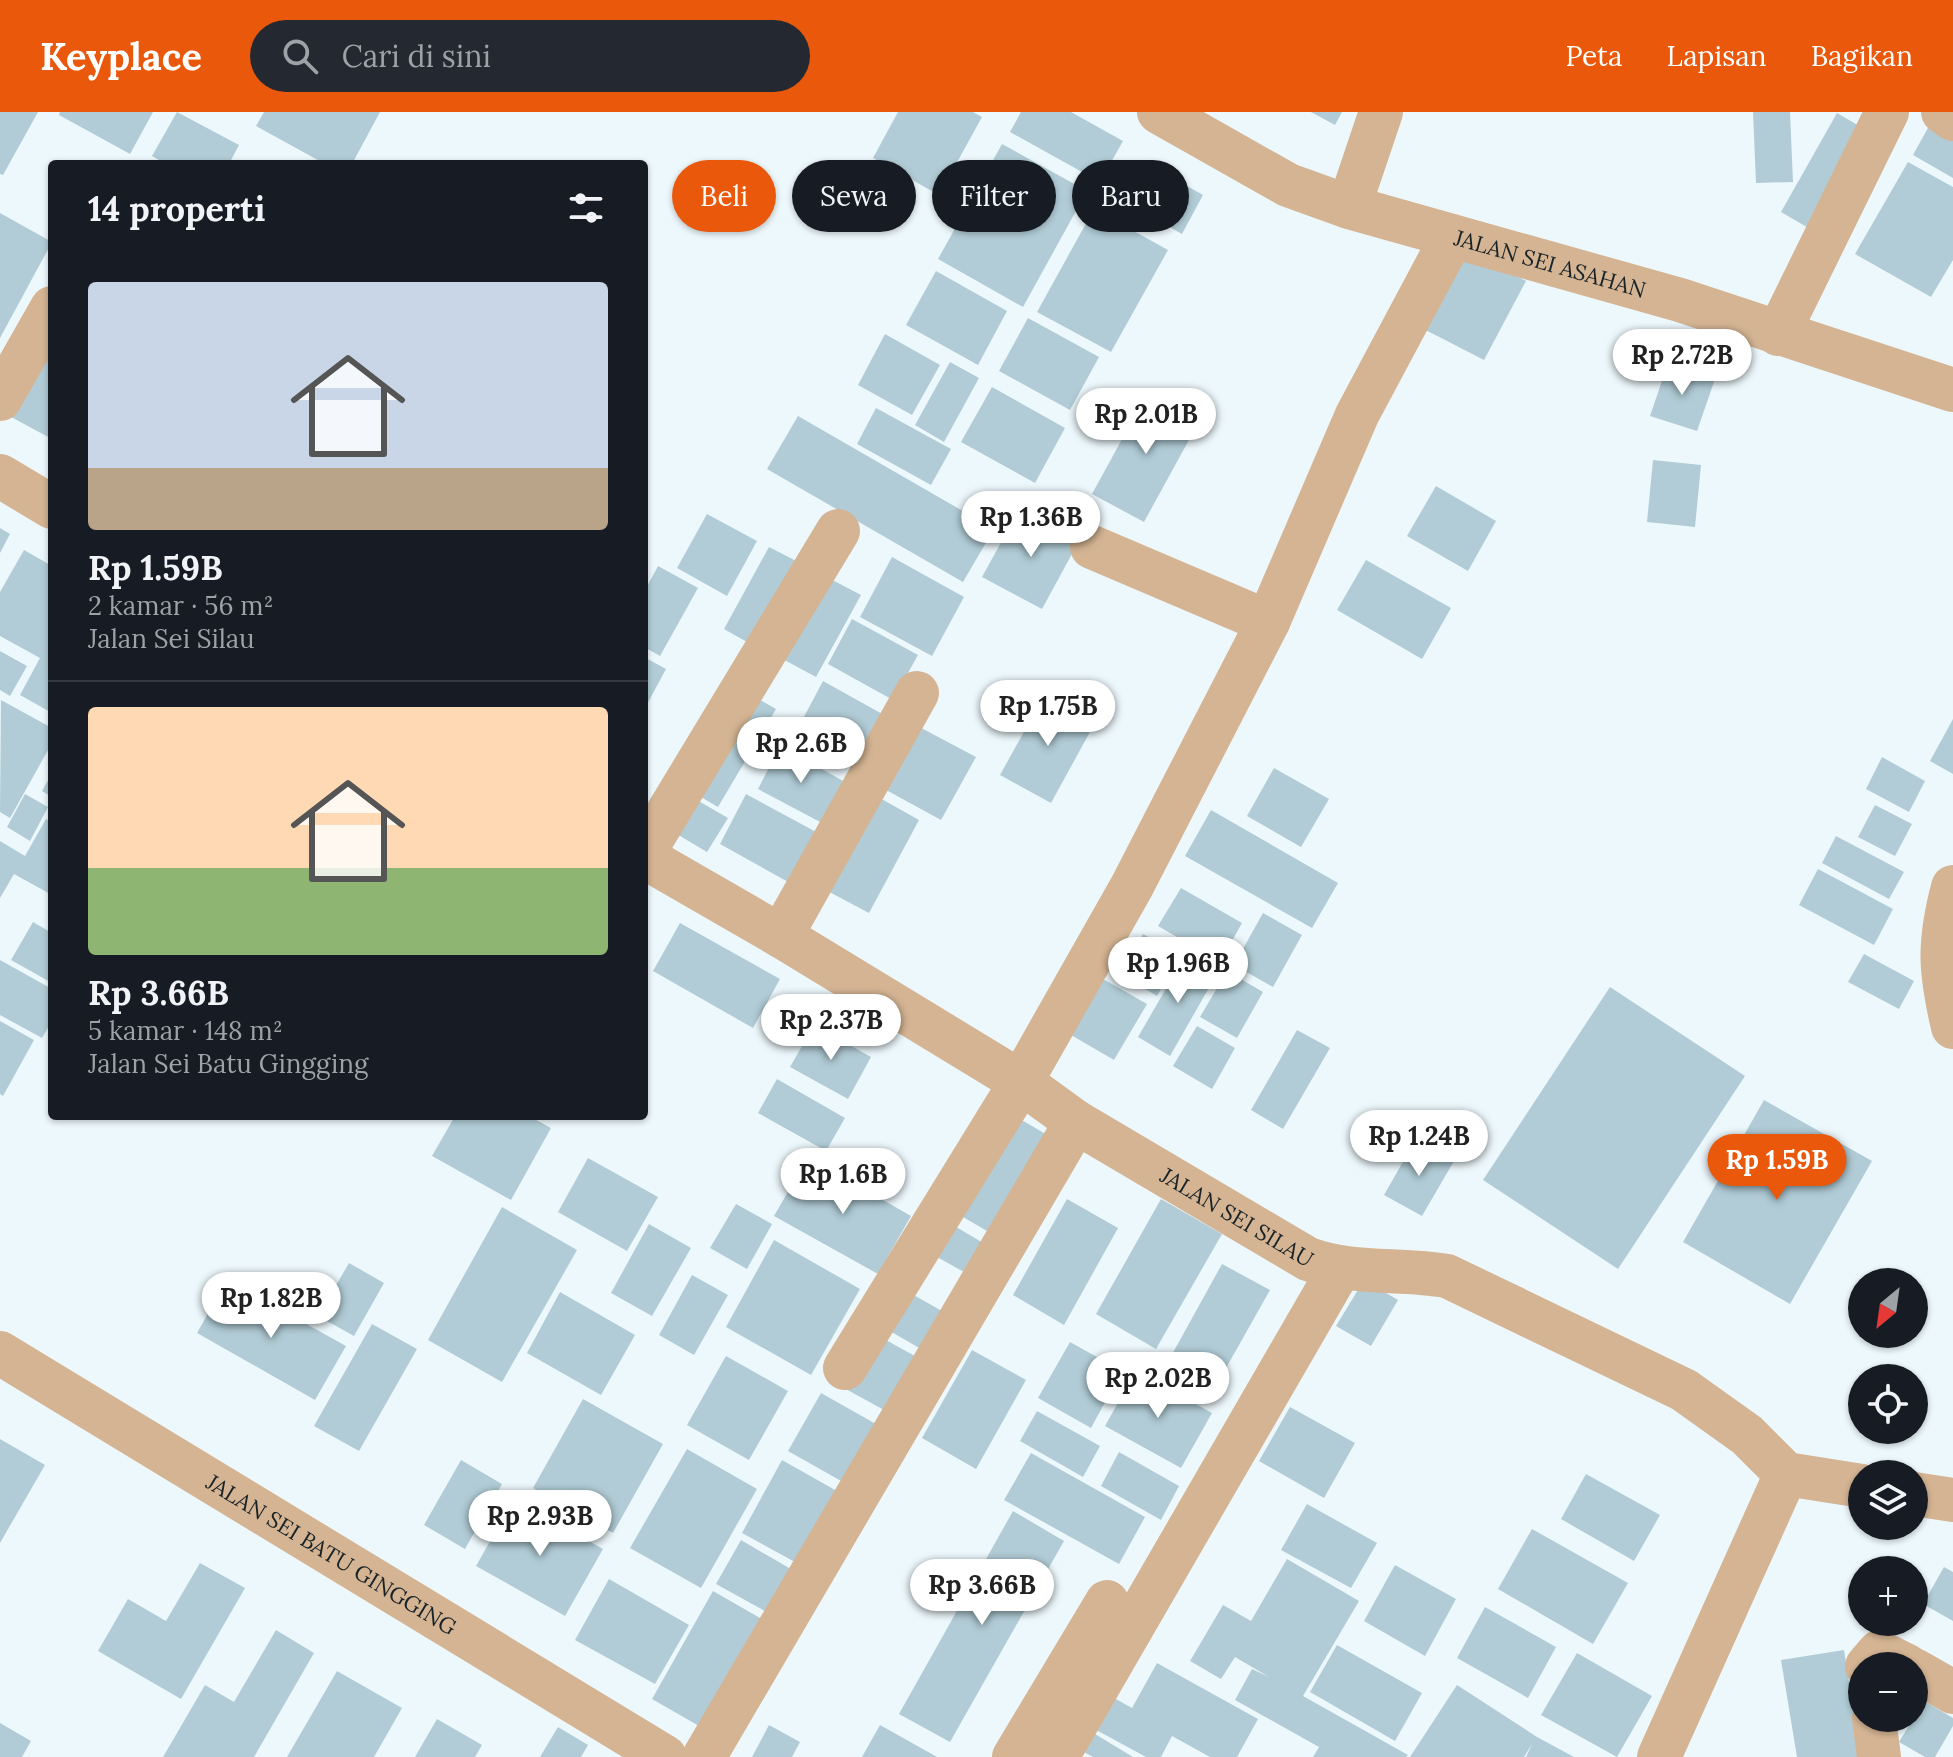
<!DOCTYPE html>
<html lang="id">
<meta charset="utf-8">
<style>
body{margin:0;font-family:Lora,serif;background:#242831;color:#f1f3f6;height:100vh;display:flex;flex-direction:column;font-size:30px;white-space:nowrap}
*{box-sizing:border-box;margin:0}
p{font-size:26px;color:#9ea1a6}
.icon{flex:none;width:44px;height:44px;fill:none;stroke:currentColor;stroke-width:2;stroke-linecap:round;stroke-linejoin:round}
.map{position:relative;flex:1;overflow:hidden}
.sheet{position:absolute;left:48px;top:48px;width:600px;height:960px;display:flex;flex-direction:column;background:#171b24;border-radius:8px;box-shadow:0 2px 6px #0004}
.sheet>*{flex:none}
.banner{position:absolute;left:672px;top:48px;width:760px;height:72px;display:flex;gap:16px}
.needle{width:52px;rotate:209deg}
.tools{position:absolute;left:1848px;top:1156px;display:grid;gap:16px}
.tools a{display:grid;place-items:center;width:80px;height:80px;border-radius:50%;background:#171b24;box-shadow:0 2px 6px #0004;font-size:40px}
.price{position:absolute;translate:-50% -68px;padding:0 18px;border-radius:28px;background:#fff;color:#222;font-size:26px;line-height:52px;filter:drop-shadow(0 2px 4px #0008)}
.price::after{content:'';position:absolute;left:50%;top:48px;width:24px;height:18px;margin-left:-12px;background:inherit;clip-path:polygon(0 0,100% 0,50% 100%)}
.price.current{background:#ea580c;color:#fff}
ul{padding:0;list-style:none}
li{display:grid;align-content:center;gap:16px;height:424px;padding:0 40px}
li+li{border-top:2px solid #363941}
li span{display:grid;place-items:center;height:248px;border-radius:8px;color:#555}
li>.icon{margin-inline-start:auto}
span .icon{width:144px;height:144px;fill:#fffc;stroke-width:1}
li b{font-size:34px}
h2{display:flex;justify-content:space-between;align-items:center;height:96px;padding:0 40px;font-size:34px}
.pill{padding:0 28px;border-radius:36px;background:#171b24;box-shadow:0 2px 6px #0004;font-size:28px;line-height:72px}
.pill.current{background:#ea580c;color:#fff}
header{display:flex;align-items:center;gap:48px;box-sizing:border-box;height:112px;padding:0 40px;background:#ea580c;color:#fff}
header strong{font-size:38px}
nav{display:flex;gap:44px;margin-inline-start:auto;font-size:28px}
.search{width:560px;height:72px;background:#242831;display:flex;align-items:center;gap:20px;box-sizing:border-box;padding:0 28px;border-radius:44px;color:#9ea1a6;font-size:30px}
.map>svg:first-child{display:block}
</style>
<header>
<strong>Keyplace</strong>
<div class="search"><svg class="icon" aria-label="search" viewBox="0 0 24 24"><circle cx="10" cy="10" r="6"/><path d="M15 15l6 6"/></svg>Cari di sini</div>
<nav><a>Peta</a><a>Lapisan</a><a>Bagikan</a></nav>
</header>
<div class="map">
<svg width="1953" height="1645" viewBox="0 0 1953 1645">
<rect width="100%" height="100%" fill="#edf8fc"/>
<path fill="#b1ccd6" d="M0,0H38L3,63L0,62Z
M60,0H153L130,42L59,3Z
M177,0L239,33L229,52H166L152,44Z
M264,0H380L352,52H325L256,14Z
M898,0H973L982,5L939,83L873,46Z
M1021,0H1071L1123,29L1100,70L1010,20Z
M1311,0H1342L1335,13Z
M1753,0H1790L1793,70L1756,71Z
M1837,1L1868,19L1812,118L1781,100Z
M1929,14L1953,27V66L1913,43Z
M1002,32L1087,79L1023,195L938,147Z
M1908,50L1953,75V148L1931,185L1855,142Z
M1155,56L1203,83L1182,122L1134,95Z
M1094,97L1168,138L1111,240L1037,200Z
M0,101L52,130L0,226Z
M1454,131L1526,169L1484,248L1412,211Z
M936,159L1007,199L978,253L906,213Z
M1028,206L1099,245L1070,298L999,259Z
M52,212V327L0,299Z
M885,222L940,253L912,303L858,273Z
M950,250L979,266L944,330L915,313Z
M1668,251L1715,267L1697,319L1650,304Z
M992,275L1065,316L1035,371L961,330Z
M1149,278L1201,306L1144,410L1092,382Z
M876,296L951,337L931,373L857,332Z
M798,304L994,417L963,470L767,357Z
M1653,348L1701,353L1695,415L1647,410Z
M1436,374L1496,409L1468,459L1407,424Z
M1020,396L1079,429L1042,497L982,465Z
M707,402L757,429L727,484L677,456Z
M0,416L10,422L0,441Z
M769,435L806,454L761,538L724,517Z
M24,438L52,454V526L49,532L52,533V601L20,583L40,546L0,524V480Z
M892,445L964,485L932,544L860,505Z
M1366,448L1451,496L1422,547L1337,498Z
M658,454L698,476L660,544L644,535V480Z
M821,462L861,483L816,565L777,544Z
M852,507L918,543L893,588L828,552Z
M0,539L27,554L10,584L0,578Z
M644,545L666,557L644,598Z
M823,569L893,608L867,656L797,618Z
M746,580L776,597L718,695L689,678Z
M1045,582L1096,609L1051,691L1000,663Z
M1,588L52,616V631L10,706L0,700Z
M1953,607V662L1930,649Z
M910,610L976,645L941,708L877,673Z
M780,634L845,670L822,711L758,677Z
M1882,645L1925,669L1909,700L1866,677Z
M1274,656L1329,687L1301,735L1247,704Z
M52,661V685L42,679Z
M871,681L919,708L869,801L820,775Z
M25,682L48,695L30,729L7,715Z
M746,682L818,721L790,771L720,732Z
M690,684L728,706L707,740L670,718Z
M1875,693L1912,712L1895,744L1858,725Z
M1211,698L1338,771L1312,816L1185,744Z
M46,707L52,710V783L14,762L0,786V729L25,744Z
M1836,724L1904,760L1889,787L1822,751Z
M1818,757L1893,797L1874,833L1799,793Z
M1181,776L1242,811L1220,850L1158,814Z
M1263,801L1302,823L1273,875L1234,853Z
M33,810L52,821V871L11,848Z
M680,811L780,867L753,916L653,859Z
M1143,822L1180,843L1157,884L1120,862Z
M1186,842L1218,860L1170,944L1138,925Z
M1864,842L1914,869L1899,897L1848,870Z
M0,848L52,877V909L42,926L0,903Z
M1227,859L1263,880L1237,926L1200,905Z
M1103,867L1147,892L1114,948L1071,923Z
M1610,875L1745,964L1618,1157L1483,1068Z
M0,909L34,928L3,984L0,982Z
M814,913L871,945L848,987L790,955Z
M1197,914L1235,936L1212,977L1173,954Z
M1297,918L1330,936L1283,1017L1251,998Z
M777,967L845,1006L826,1039L758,1001Z
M1764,988L1872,1049L1790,1192L1683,1130Z
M1008,1000L1056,1028L999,1126L951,1098Z
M455,1004H529L551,1016L511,1088L432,1044Z
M1416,1027L1454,1049L1422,1104L1384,1083Z
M808,1045L911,1104L878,1162L774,1104Z
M588,1046L658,1085L627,1139L558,1100Z
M1067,1087L1118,1116L1064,1213L1013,1183Z
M1161,1087L1222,1122L1156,1237L1096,1202Z
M736,1092L772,1112L747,1157L710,1136Z
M502,1095L577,1138L502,1270L428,1228Z
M946,1109L990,1135L973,1165L928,1140Z
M649,1112L691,1136L652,1204L611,1181Z
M774,1128L860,1177L811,1263L726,1215Z
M349,1151L384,1171L354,1224L318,1204Z
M1222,1152L1270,1178L1217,1272L1170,1246Z
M692,1163L728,1183L694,1243L659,1223Z
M227,1168L346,1234L315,1288L197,1221Z
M1364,1168L1398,1188L1371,1234L1336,1214Z
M903,1177L942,1199L921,1237L881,1214Z
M560,1180L635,1223L601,1283L527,1241Z
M372,1212L417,1237L359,1339L314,1314Z
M875,1222L924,1249L893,1303L844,1276Z
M1070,1230L1122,1259L1091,1316L1038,1286Z
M972,1238L1026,1268L976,1357L922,1326Z
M726,1244L788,1279L749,1348L687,1313Z
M1136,1259L1212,1301L1181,1356L1105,1314Z
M821,1281L883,1316L850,1374L788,1339Z
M583,1287L663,1332L613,1421L533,1376Z
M1290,1295L1355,1331L1324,1386L1259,1349Z
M1037,1299L1100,1334L1083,1365L1020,1329Z
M0,1327L45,1353L0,1431Z
M687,1337L757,1377L701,1476L630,1436Z
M1119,1340L1179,1374L1161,1408L1101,1374Z
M1031,1341L1145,1405L1119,1452L1004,1388Z
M461,1348L502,1372L465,1437L424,1413Z
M782,1348L844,1383L804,1455L742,1421Z
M1586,1362L1660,1403L1634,1449L1561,1407Z
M514,1387L603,1437L565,1504L476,1454Z
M1307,1392L1377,1431L1351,1476L1281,1438Z
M1013,1399L1064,1429L950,1630L899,1602Z
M1532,1417L1628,1471L1593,1532L1498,1477Z
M741,1428L796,1460L772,1503L716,1472Z
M1287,1447L1359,1489L1303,1584L1408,1643L1406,1645H1313L1319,1635L1235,1588L1252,1557L1269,1565L1235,1545L1221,1567L1190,1549L1223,1493L1251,1509Z
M200,1451L245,1476L181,1587L98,1539L128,1487L166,1509Z
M1395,1453L1456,1487L1425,1544L1364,1509Z
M1944,1455L1953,1460V1509L1923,1492Z
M609,1467L689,1513L655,1572L575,1528Z
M713,1479L767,1510L706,1618L652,1587Z
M1485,1495L1556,1535L1528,1586L1457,1546Z
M276,1518L314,1541L254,1645H163L205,1573L234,1590Z
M1337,1533L1422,1581L1395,1629L1310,1580Z
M1844,1538L1861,1645H1797L1781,1548Z
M1577,1541L1652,1584L1617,1645L1541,1603Z
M1157,1551L1258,1607L1237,1645H1210L1172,1624L1161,1645H1146L1087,1613L1105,1581L1132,1596Z
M337,1559L402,1596L374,1645H287Z
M1457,1573L1537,1625L1574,1645H1526L1532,1632L1524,1645H1410Z
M1924,1589L1953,1606V1614L1935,1645H1925L1899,1630Z
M437,1607L482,1633L475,1645H415Z
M0,1611L31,1629L22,1645H0Z
M769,1613L800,1630L792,1645H752Z
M880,1613L937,1645H862Z
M558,1615L588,1633L581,1645H540Z
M1095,1622L1133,1645H1093L1084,1640Z"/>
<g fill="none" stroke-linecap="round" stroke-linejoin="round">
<g stroke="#d4b493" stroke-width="44">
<path id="s1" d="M1159,0L1288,73L1349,95L1680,188L1953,278"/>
<path d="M1943,0L1953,7"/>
<path d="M1349,95L1381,0"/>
<path d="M1778,222L1887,0"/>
<path d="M0,287L52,196"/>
<path d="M0,364L52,395"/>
<path d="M1092,435L1268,510"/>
<path d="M644,740L838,419"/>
<path id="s2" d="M644,745L781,824L1021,970L1076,1010L1308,1147C1352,1163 1400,1156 1447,1164L1684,1278L1747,1323L1786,1362L1862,1374"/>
<path d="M1953,775C1938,832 1940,859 1953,915"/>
<path d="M781,824L917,581"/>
<path id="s3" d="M0,1241L665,1645"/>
<path d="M845,1256L1021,970L1132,774L1268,510L1357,303L1452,125"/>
<path d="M1914,1382L1953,1388"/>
<path d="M1867,1554L1879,1540L1907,1554"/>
<path d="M1914,1558L1953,1580"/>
<path d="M1874,1606L1879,1645"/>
<path d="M704,1645L1076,1010"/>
<path d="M1014,1645L1107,1490"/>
<path d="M1057,1645L1340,1156"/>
<path d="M1659,1645L1786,1362"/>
</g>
</g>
<g text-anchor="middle" stroke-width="8" stroke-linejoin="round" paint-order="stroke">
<g font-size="22" fill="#192327" stroke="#fff">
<text dy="8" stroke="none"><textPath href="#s1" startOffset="422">JALAN SEI ASAHAN</textPath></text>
<text dy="8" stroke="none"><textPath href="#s2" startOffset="694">JALAN SEI SILAU</textPath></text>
<text dy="8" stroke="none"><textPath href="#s3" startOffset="388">JALAN SEI BATU GINGGING</textPath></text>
</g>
</g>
</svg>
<div class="tools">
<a><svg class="needle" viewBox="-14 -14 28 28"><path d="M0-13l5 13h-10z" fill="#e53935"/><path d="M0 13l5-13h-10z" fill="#9ea1a6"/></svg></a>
<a><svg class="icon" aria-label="locate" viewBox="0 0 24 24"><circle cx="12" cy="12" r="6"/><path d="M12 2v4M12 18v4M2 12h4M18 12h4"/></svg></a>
<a><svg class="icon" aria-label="layers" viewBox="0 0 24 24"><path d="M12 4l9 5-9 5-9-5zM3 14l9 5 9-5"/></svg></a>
<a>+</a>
<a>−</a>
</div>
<b class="price" style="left:1682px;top:285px">Rp 2.72B</b>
<b class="price" style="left:1146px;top:344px">Rp 2.01B</b>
<b class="price" style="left:1031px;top:447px">Rp 1.36B</b>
<b class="price" style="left:1048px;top:636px">Rp 1.75B</b>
<b class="price" style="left:801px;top:673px">Rp 2.6B</b>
<b class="price" style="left:1178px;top:893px">Rp 1.96B</b>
<b class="price" style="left:831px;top:950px">Rp 2.37B</b>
<b class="price" style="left:1419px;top:1066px">Rp 1.24B</b>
<b class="price current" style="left:1777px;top:1090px">Rp 1.59B</b>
<b class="price" style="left:843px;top:1104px">Rp 1.6B</b>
<b class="price" style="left:271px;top:1228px">Rp 1.82B</b>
<b class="price" style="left:1158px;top:1308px">Rp 2.02B</b>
<b class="price" style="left:540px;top:1446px">Rp 2.93B</b>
<b class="price" style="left:982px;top:1515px">Rp 3.66B</b>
<div class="banner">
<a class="pill current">Beli</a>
<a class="pill">Sewa</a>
<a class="pill">Filter</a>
<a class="pill">Baru</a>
</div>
<section class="sheet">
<h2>14 properti<svg class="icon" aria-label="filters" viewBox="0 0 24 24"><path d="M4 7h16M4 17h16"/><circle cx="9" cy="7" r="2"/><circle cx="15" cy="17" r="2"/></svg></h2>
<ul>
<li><span style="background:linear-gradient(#c9d6e8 75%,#b9a48a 0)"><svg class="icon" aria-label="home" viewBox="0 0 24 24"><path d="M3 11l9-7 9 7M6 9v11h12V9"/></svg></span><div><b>Rp 1.59B</b><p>2 kamar · 56 m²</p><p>Jalan Sei Silau</p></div></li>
<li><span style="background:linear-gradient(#ffd9b3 65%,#8fb573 0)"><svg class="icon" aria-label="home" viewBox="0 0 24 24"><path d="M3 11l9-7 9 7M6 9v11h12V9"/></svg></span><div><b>Rp 3.66B</b><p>5 kamar · 148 m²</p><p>Jalan Sei Batu Gingging</p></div></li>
</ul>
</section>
</div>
